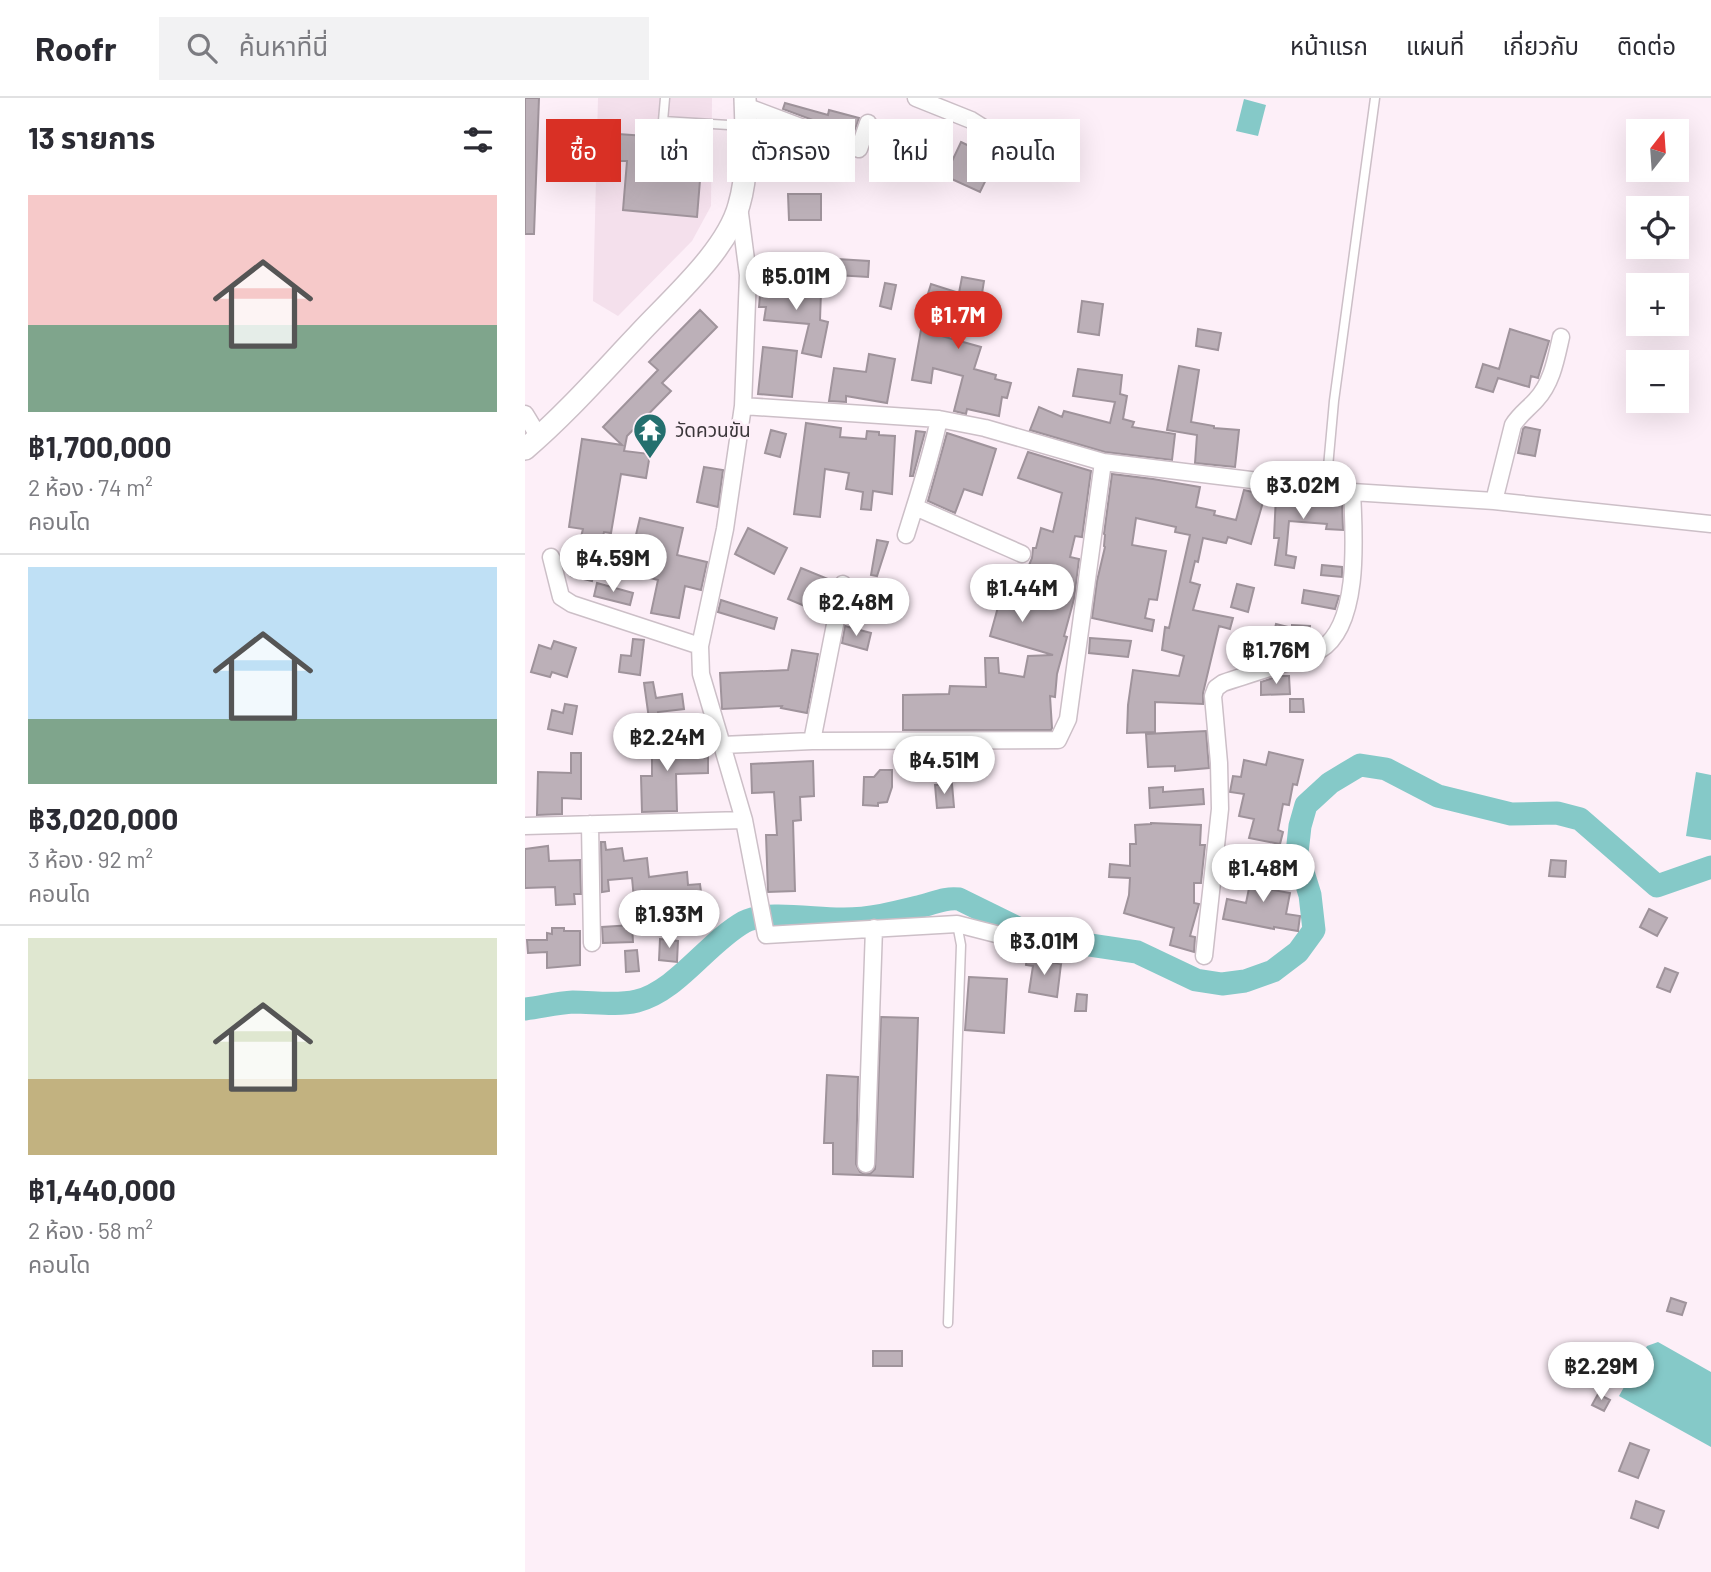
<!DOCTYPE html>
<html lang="th">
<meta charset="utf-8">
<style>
body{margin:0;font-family:Barlow,"Noto Sans Thai",sans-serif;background:#f2f2f3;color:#2b2b33;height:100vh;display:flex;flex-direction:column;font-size:26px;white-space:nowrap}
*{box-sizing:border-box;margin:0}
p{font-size:23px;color:#7c7c81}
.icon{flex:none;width:38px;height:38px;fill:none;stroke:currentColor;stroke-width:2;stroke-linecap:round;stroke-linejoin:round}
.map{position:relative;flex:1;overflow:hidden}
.panel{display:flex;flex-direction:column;background:#fff;width:525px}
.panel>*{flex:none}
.banner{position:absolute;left:21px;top:21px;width:665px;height:63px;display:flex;gap:14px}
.needle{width:46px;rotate:17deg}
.tools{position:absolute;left:1101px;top:21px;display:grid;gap:14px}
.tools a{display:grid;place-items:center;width:63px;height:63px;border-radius:0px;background:#fff;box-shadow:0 7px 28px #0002;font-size:35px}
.price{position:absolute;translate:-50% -60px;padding:0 16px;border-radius:24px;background:#fff;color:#222;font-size:23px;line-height:46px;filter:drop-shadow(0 2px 4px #0008)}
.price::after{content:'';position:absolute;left:50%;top:42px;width:21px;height:16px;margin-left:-10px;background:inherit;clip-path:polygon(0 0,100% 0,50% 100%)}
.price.on{background:#d93025;color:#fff}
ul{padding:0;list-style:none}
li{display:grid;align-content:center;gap:14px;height:371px;padding:0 28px}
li+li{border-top:2px solid #e1e1e2}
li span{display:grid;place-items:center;height:217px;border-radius:0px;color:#555}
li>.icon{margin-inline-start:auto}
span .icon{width:126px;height:126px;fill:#fffc;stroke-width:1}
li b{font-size:30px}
h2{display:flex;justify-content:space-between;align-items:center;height:84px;padding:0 28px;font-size:30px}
.tag{padding:0 24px;border-radius:0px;background:#fff;box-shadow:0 7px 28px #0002;font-size:24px;line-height:63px}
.tag.on{background:#d93025;color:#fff}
header{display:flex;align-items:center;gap:42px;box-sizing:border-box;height:98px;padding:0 35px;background:#fff;border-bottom:2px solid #e1e1e2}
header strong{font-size:33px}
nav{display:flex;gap:38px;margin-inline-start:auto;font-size:24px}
.search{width:490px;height:63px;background:#f2f2f3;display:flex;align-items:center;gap:18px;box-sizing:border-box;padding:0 24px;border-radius:0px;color:#7c7c81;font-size:26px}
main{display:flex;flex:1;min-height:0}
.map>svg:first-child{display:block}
</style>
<header>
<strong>Roofr</strong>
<div class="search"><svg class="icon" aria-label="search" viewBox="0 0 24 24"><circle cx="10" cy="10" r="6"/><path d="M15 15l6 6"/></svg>ค้นหาที่นี่</div>
<nav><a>หน้าแรก</a><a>แผนที่</a><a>เกี่ยวกับ</a><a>ติดต่อ</a></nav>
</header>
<main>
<section class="panel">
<h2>13 รายการ<svg class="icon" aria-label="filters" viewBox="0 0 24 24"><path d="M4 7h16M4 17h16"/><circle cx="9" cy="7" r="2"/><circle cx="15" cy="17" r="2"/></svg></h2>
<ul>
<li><span style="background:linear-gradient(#f6c9c9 60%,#7fa58c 0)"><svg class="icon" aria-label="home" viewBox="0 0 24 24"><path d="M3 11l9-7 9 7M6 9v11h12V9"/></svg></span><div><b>฿1,700,000</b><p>2 ห้อง · 74 m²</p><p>คอนโด</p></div></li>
<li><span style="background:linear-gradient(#bfe0f5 70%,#7fa58c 0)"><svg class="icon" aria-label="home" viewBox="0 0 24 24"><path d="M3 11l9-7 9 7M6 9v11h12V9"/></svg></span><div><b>฿3,020,000</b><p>3 ห้อง · 92 m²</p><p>คอนโด</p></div></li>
<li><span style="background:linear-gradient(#dfe7d0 65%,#c2b280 0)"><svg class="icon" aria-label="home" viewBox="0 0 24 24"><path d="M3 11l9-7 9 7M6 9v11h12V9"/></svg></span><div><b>฿1,440,000</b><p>2 ห้อง · 58 m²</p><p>คอนโด</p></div></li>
</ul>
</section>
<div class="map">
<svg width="1186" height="1474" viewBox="0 0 1186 1474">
<rect width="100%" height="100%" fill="#fdeff8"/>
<path fill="#f4e0ec" d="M73,0H187L186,108L167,143L93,218L68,203Z"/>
<path fill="#85c9c8" d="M719,1L741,7L733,38L711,33Z
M1171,674L1186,677V742L1161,738Z
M1133,1244L1186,1274V1349L1094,1298L1122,1248Z"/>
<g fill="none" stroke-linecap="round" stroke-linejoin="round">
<path stroke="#85c9c8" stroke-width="23" d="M0,911C16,909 32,905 48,904C69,904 91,908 112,903C152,893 182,845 219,824C241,812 293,822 319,821C345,821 369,815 393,809C408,806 419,799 434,801L511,839L612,854L671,882L697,886L720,883L748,873L773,854L789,832L785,797L772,755L775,728L781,707L805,685L835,667L861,671L913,698L986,716L1032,715L1055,721L1132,788L1186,769"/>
</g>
<path fill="#bcb0b8" stroke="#9f939b" stroke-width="2" d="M0,0H14L9,136H0Z
M260,5L303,17L304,12L334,20L328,37L258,11Z
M364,34L390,42L381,73L355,64Z
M93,36L162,41L160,80L175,82L172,119L98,112L102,63H91Z
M436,44L471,61L455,94L420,78Z
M263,96H296V122H264Z
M312,161L344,163L343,179L311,177Z
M437,179L459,183L453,220L413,213L406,235L456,249L449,271L471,277L470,281L486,285L482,300L477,299L474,318L442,311L441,316L429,313L438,278L408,270L406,285L387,282L399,215H397L406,186L434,195Z
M360,185L371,187L366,211L355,208Z
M236,186L274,187V193L296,194L295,222L303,224L296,259L277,255L284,226L239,222L241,209H234Z
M557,203L578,206L574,237L553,234Z
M175,212L192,229L137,285L146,293L102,338L99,353L125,356L121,380L96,376L86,435L79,434L67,483L46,478L58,431L44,429L57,341L97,347L78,329L133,272L124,264Z
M673,231L696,235L693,252L671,248Z
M985,231L1024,243L1013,280L1006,278L1004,289L973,280L968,294L951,289L958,266L974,271Z
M238,249L272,253L267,299L233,296Z
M344,256L370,261L362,305L321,298V304L304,303L309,270L341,274Z
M654,268L674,272L666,324L689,328V330L714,332L710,369L670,365L672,337L642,332Z
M553,271L597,277L595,296L602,298L598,321L609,324L607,329L650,336L647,362L580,354L505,332L514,309L537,319L539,313L585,325L590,304L548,298Z
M281,325L316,330L315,339L341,341L342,333L354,334V337L370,338L367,396L348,393L346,412L336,411L338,394L321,391L324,375L300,371L295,419L269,416Z
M1000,329L1015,332L1010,358L993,355L998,331Z
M246,332L261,336L255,359L240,355Z
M391,333L400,334L388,378H385Z
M422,335L471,351L457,397L439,391L430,415L403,403Z
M503,354L566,373L557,439L550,438L545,459L554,461L549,501L539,538L542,539L532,576L530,599L525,598L527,630L526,632H378V597L424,596L425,588L461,589L460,560H473L474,575L499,579L503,558L528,557L465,538L473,509L487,473L500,477L507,460L508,450H511L516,430L528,434L537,395L493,380Z
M179,369L198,372L193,409L172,404Z
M587,376L628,381L675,389L671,409L690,413L689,417L711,422L719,392L740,397L726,446L703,439L701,445L678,440L673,464L670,463L665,484L675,487L668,512L708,520L705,531L694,528L678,595V606L630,604V634L602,635L603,607L608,572L654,578L659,558L637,552L640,529L644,530L665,437L650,434L651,429L611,420L607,447L641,453L632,502L624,501L620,520L629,522L627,533L567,520L572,483L580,449L579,448L580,437L579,436Z
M751,397L762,398L761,402L802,405L803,403H817L818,432L801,431L802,426L764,423L761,457L771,459L769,470L750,467L754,440H749Z
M115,420L158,430L152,457L182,464L176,492L160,488L154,520L126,515L133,482L121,479L128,445L110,441Z
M223,430L262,450L249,476L210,456Z
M352,442L363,444L352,478L346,477Z
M797,467L817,469V479L796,477Z
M276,470L308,483L301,517L263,501Z
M72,485L108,495L105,507L69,498Z
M712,486L729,490L723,514L706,509Z
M779,492L814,498L810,511L777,505Z
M196,502L252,520L249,531L193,514Z
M751,526L767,530V527L785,528L783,546L771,551L762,550L759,555L745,551Z
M320,528L346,535L342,552L317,545Z
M565,540L606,543L603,559L564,555Z
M108,541L119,542L115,577L94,574L96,557L106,558Z
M29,543L51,550L42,579L27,574L25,579L6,574L14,547L26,551Z
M267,552L293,556L282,615L256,610L257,608L197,611L195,575L263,572Z
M754,578H764L765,596L736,597V584Z
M128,584L131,600L157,596L159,611L133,614L134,620L124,621L119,585Z
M765,601H778L779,614H765Z
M40,606L52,608L47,636L23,631L27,612L38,615Z
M127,633H153V660L183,659V675L151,676L152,713L117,714L116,678H127Z
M681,633L684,670L650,673V668L623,669L621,636Z
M744,654L778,662L772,687L768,686L764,707L758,706L753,732L758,734L755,746L724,740L729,721L714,718L719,696L705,694L708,678L716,679L719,662L741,667Z
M46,655H56V701L37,700V716L12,717L13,674L46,675Z
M288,663L289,698L275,699L276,722L268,723L270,793L243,794L241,737H252L249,694L227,695L226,666Z
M355,672H367V689L362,704L353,705V708L338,707L339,679H349Z
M427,686L429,709L412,710L410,687Z
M638,689V694L678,691L679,706L625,710L624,690Z
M626,725L676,727L675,747H680L676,785H669V805L674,806L665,838L670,839L669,854L645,847L649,830L599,815L604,797L605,780L584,779L585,766L605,768V746H611L610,727L626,726Z
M76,744H80L81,752L97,750L99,763L122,760L124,779L162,774L163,787L175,786L178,809L184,808L187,831L171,833L169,818L156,819L155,804L126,808L127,821L111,823L107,780L83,782L84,793L77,794Z
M23,748L24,763L55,762L56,796H49L50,806L31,807L30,789L0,790V751Z
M1026,762L1041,763L1040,779L1024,778Z
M729,766L752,772L748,792L765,795L761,816L775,818L773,833L749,829V831L698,821L702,801L721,805Z
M1124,811L1142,820L1132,838L1115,829Z
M107,827L108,844L78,845L77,829Z
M27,830H39V833H55V867L22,870V854L3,855L2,842H22V835L27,836Z
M135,841L153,843L152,864L134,862Z
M112,852L114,873L101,874L100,853Z
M502,859L536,866L532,899L504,894L508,868L501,867Z
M1140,870L1153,875L1145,894L1132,889Z
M444,879L482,881L479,935L440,932Z
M552,896L562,897L561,913H550Z
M356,919L393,920L388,1079L308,1076V1045H299L302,977L333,979L331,1066L335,1074L340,1076H345L350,1071Z
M1146,1200L1161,1205L1157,1217L1142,1213Z
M348,1253H377V1268H348Z
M1073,1296L1085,1302L1079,1313L1067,1307Z
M1105,1345L1124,1352L1113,1380L1094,1373Z
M1111,1403L1139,1413L1133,1430L1106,1420Z"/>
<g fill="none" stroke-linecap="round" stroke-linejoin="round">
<g stroke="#ccbfc7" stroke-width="11">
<path id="service" d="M140,0L138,23L220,28
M801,391L809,303L850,0
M423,1225L436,847L432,826"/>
</g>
<g stroke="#ccbfc7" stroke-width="19">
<path id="minor" d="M391,0L446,22L473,39
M220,8L334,51L343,25
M218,308L414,321L460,330L578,364L801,391L827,394L969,403L1186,426
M0,316L14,339
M969,403L988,327C995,316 1003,311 1011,302C1027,285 1031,261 1036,239
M390,409L497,456
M381,437C393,398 406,360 414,321
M26,459L36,499L47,506L175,548
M287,643L318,486
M197,647L176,576L175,548L200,431L218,308L223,177L214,108
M65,726L67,845
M0,728L219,722
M536,856L505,849L471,836L432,826L241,837L219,722L197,647L287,643L533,642L543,621L578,364
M679,858L695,711L694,665L688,598L691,590L698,585C716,579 735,573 754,567C768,563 782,560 795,552C836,527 829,436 827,394
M341,1066L349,830"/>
</g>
<g stroke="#ccbfc7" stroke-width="24">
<path id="secondary" d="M0,351C41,316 76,276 113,237C145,202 202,153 214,107C224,73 221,34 220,0"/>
</g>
<use href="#service" stroke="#fff" stroke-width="8"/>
<use href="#minor" stroke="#fff" stroke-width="16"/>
<use href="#secondary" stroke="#fff" stroke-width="21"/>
</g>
<defs>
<g id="temple-pin" transform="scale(1.75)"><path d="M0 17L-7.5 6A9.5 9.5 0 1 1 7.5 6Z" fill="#246f6e" stroke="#fdeff8"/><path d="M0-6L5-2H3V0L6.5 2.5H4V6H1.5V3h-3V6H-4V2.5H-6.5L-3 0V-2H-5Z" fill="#fff"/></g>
</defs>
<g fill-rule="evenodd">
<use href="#temple-pin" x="125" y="332"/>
</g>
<g text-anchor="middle" stroke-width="5" stroke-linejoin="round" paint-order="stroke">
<g font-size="19" fill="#3b363a" stroke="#fdeff8" text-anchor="start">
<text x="150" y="339">วัดควนขัน</text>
</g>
</g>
</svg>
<div class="tools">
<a><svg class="needle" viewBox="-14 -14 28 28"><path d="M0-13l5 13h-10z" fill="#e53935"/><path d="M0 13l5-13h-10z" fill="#7c7c81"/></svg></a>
<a><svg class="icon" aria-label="locate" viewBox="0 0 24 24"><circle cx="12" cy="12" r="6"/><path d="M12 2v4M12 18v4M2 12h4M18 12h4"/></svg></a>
<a>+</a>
<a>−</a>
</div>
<b class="price" style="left:271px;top:214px">฿5.01M</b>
<b class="price on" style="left:433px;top:253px">฿1.7M</b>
<b class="price" style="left:778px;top:423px">฿3.02M</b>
<b class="price" style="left:88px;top:496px">฿4.59M</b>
<b class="price" style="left:497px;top:526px">฿1.44M</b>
<b class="price" style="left:331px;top:540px">฿2.48M</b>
<b class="price" style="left:751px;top:588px">฿1.76M</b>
<b class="price" style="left:142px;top:675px">฿2.24M</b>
<b class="price" style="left:419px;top:698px">฿4.51M</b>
<b class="price" style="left:738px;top:806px">฿1.48M</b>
<b class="price" style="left:144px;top:852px">฿1.93M</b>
<b class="price" style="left:519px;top:879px">฿3.01M</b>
<b class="price" style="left:1076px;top:1304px">฿2.29M</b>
<div class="banner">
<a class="tag on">ซื้อ</a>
<a class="tag">เช่า</a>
<a class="tag">ตัวกรอง</a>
<a class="tag">ใหม่</a>
<a class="tag">คอนโด</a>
</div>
</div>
</main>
